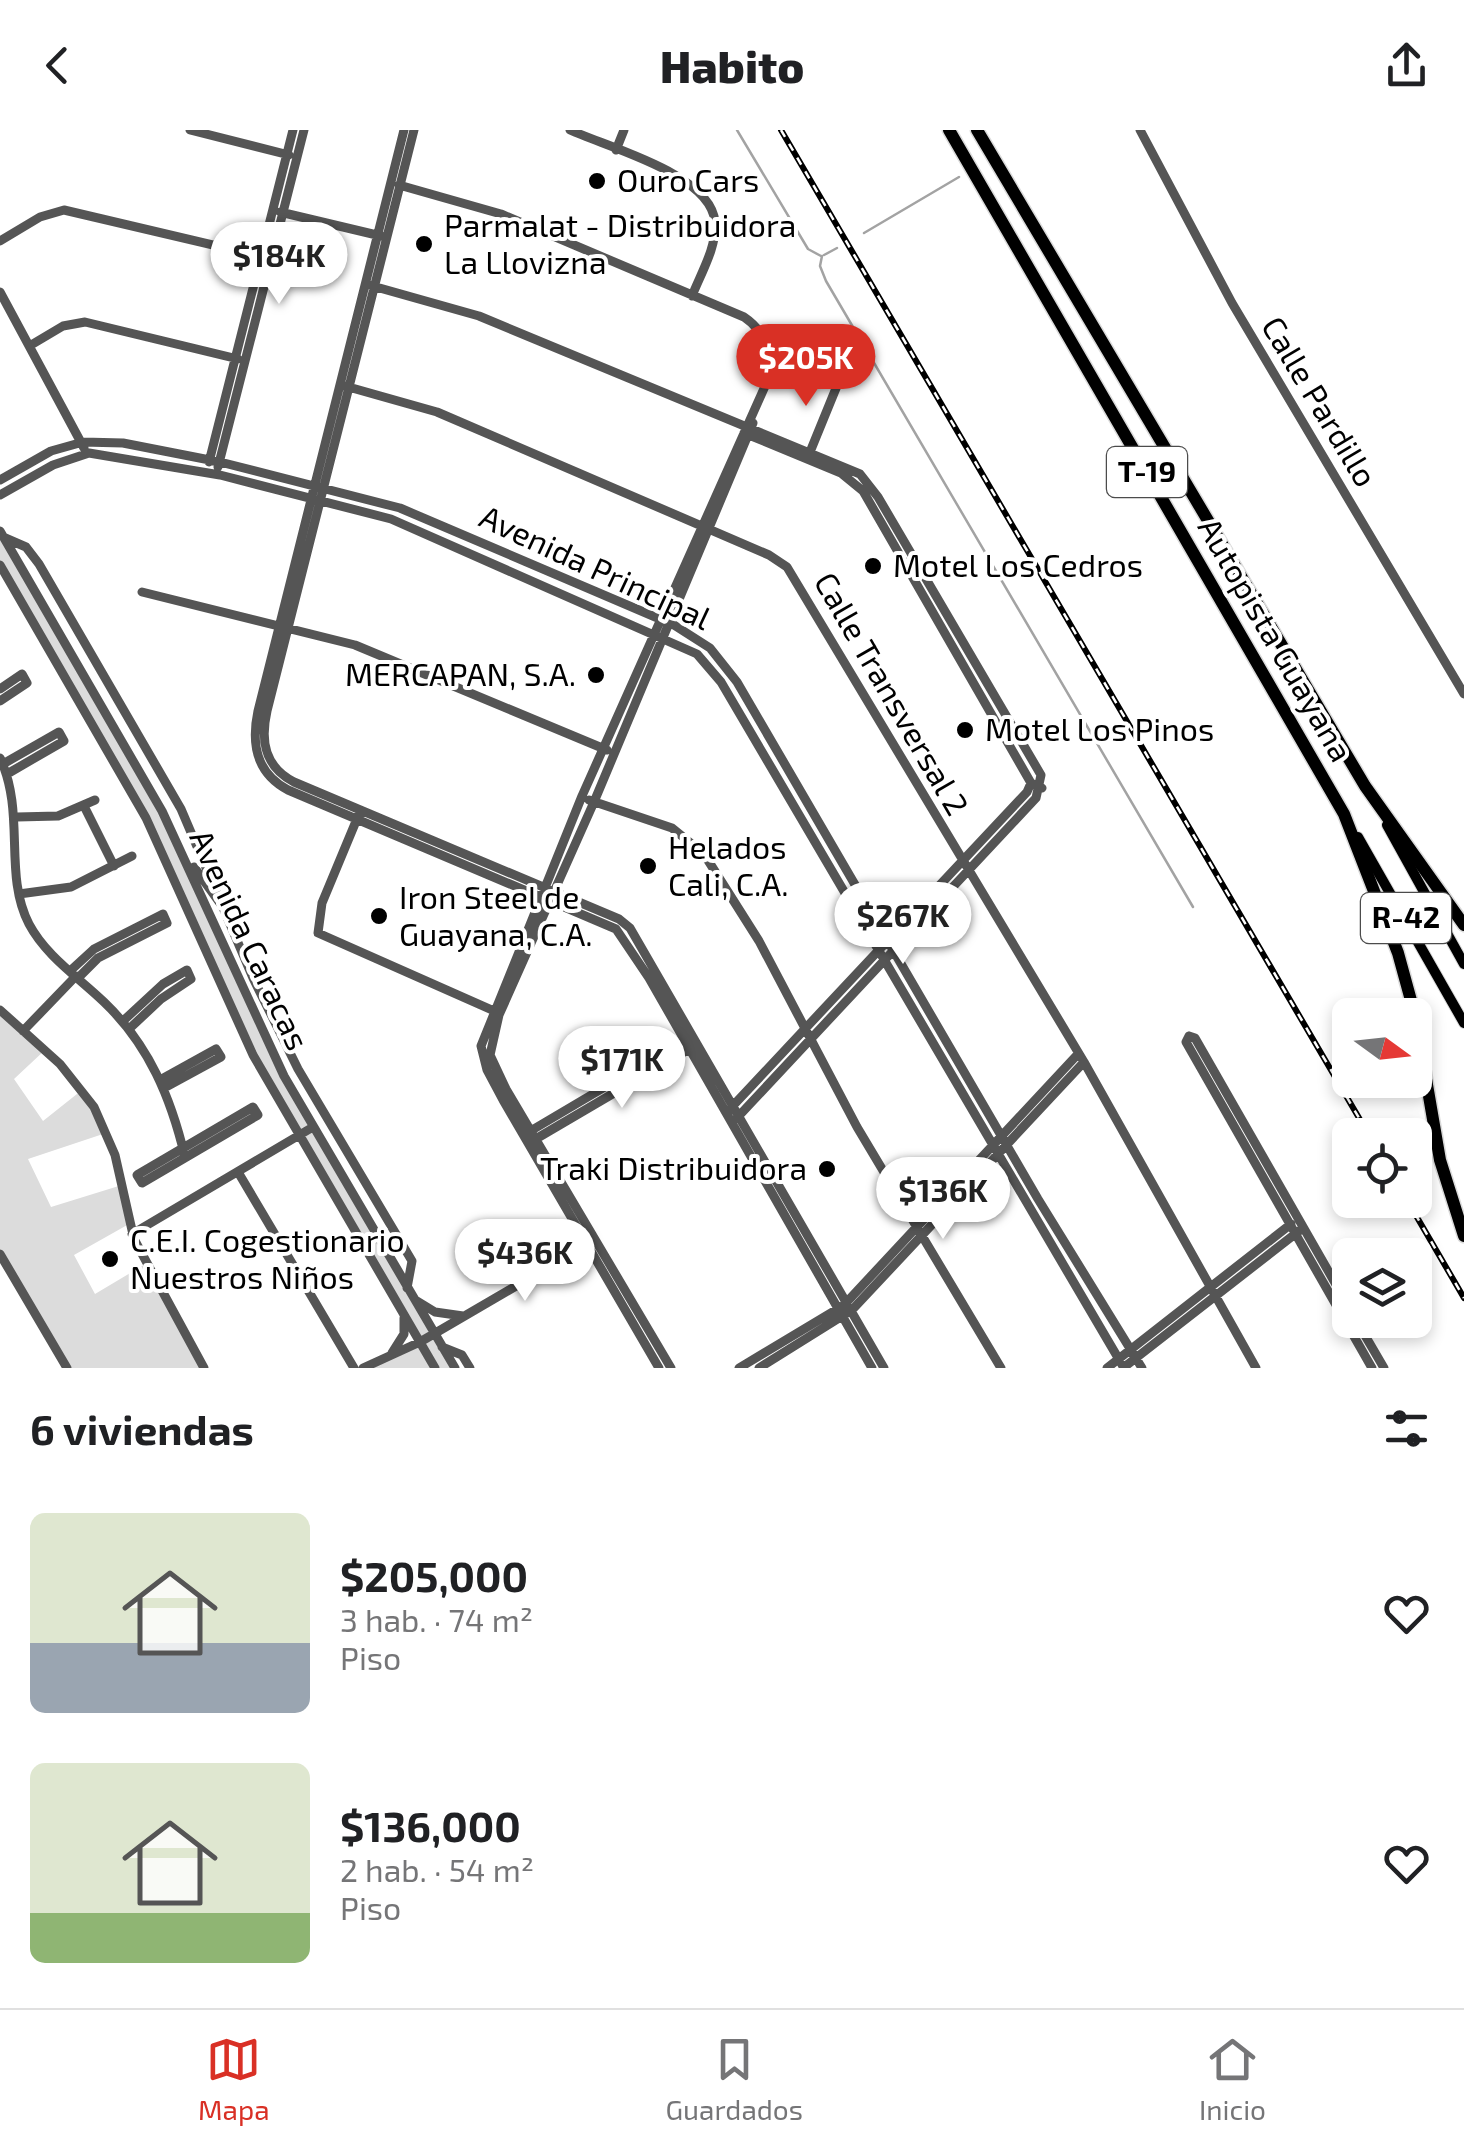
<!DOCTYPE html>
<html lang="es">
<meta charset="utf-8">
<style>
body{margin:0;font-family:"Exo 2",sans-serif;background:#f6f6f6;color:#202124;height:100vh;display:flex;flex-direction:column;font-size:38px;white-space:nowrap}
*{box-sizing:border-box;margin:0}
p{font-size:32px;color:#757577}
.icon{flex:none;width:55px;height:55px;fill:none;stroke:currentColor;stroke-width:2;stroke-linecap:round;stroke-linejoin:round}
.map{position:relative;height:1238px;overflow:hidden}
.side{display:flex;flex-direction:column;background:#fff;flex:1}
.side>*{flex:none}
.needle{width:65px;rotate:105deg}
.controls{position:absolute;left:1332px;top:868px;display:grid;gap:20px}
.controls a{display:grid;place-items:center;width:100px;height:100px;border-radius:15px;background:#fff;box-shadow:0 5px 15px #0003;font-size:50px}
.price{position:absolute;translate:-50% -85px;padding:0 22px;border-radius:35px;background:#fff;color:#222;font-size:32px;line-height:65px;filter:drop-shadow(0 2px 5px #0008)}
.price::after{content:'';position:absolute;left:50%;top:60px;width:30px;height:22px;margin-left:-15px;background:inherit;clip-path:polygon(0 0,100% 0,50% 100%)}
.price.selected{background:#d93025;color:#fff}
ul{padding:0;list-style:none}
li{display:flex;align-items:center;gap:30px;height:250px;padding:0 30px}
li span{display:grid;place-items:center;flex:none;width:280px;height:200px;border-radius:15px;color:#555}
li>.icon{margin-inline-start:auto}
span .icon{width:120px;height:120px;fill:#fffc;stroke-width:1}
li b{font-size:42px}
h2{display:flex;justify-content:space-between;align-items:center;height:120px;padding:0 30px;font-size:42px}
header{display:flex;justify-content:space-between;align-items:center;height:130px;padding:0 30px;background:#fff;font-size:45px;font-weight:800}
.dock{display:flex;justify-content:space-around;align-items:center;height:140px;border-top:2px solid #e0e0e0;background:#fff;font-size:28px;color:#757577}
.dock a{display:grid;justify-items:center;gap:5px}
.dock .selected{color:#d93025}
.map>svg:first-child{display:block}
</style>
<header><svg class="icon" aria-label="back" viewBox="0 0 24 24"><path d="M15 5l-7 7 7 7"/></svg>Habito<svg class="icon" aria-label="share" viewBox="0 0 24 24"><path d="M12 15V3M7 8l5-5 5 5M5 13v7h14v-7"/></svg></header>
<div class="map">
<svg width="1464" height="1238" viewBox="0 0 1464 1238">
<rect width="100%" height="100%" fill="#fff"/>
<path fill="#dcdcdc" d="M0,401L150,658L250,878L455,1238H363L419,1212L253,925L170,735L0,435Z
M0,880L45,920L14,949L43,991L82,960L106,1003L28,1029L51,1077L122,1055L129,1094L74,1125L95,1164L147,1133L204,1238H67L0,1124Z"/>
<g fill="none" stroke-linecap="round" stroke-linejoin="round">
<path stroke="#a3a3a3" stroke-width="2.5" d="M737,0L808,119L821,126
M864,103L959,47
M824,125L837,118
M822,126L820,136L826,151L1193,777"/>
<g stroke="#dbdbdb" stroke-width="12">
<path id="major" d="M1387,695L1464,834
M1358,707L1464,893"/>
</g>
<g stroke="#dbdbdb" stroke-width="15">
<path id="highway" d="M949,0L1344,684L1398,823L1415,885
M977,0L1365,656L1464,795
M1415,885L1440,1030L1464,1106"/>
</g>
<path stroke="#555" stroke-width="9" d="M190,0L289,25
M404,0L258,581C251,614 256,643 288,660L616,799L649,848L872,1238
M414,0L267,581C260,612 265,637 294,652L619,789L630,798L884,1238
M570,0C609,18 711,44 715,92C717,117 701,143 692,166
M1140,0L1232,173L1464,564
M616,20L624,0
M399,55L501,84L744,187C768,203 773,228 766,254L582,666L481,916L487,940L503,970L659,1238
M280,82L381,106
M0,111L40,87L64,80L264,127
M369,155L479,186L860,344L878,367L1041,645L1036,668L735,990
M0,162L84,318
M31,215L63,196L85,192L238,229
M345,256L437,282L769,425L787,437L1084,932L1256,1238
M744,303L841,343L863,361L1031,653L1042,658
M810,322L841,246
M209,332L293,0
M218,337L304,0
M0,350L51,321L83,312L123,313L220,332L400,378L674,495L710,518L737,552L1038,1069L1142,1238
M0,365L53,335L89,323L220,345L391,389L697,524L721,552L1124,1238
M0,401L162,681L284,946L455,1238
M3,407L26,417L39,434L181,679L253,848L298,939L412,1131L407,1158
M0,435L146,688L253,925L435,1238
M142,462L355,515L607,620
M0,559L22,544L27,553L0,571
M0,628C26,683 3,744 29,794C46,826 78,847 104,872C149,915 171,968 185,1027
M3,634L59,602L64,611L7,644
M589,670L672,698L704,724L759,811L857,997L1001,1238
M84,676L114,736
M359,684L322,773L318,803L492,880
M17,687L58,686L95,670
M194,737L220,773
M19,764L71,757L132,726
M70,841L94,819L163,784L167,793L98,828L78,848
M0,880L60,934L94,977L115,1025L134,1109L204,1238
M123,891L163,854L187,840L191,849L161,869L129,899
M23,901L76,846
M1189,906L1186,912L1372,1238
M1189,906L1195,908L1350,1179
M160,950L216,919L221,927L164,958
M253,977L258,985L142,1053L137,1045Z
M728,981L1027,662L1031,653
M527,1003L686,909
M534,1010L689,919
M238,1042L354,1238
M132,1104L313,997
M0,1124L67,1238
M417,1171L435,1182L463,1186
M1356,1190L1384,1238
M442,1217L462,1225L470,1238
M392,1223L404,1204V1188
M363,1238L420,1212L588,1114
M671,1238L506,959L490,925L499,885L594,672L753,293
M739,1238L844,1175L1078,924
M759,1238L852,1180L1084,932
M1107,1238L1291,1094
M1123,1238L1299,1101"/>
<use href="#major" stroke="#000" stroke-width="10"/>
<use href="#highway" stroke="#000" stroke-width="12"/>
<g stroke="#000" stroke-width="6">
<path id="rail" d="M781,0L1369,1005
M1407,1070L1464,1168"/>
</g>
<use href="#rail" stroke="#fff" stroke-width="2.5" stroke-dasharray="8" stroke-linecap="butt"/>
</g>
<g fill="#000" stroke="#fff" stroke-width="4">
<circle cx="597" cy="51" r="10"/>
<circle cx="424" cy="114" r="10"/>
<circle cx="873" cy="436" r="10"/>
<circle cx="596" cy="545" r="10"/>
<circle cx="965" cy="600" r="10"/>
<circle cx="648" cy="736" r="10"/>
<circle cx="379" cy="786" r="10"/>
<circle cx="827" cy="1039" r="10"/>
<circle cx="110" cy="1129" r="10"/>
</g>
<g text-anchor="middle" stroke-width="8" stroke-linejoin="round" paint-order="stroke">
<g fill="#fff" stroke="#4c4c4c" stroke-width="2.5">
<rect x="1107" y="317" width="80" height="50" rx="8"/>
<rect x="1361" y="763" width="90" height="50" rx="8"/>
</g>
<g font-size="30" font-weight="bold" fill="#000">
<text x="1147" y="352">T-19</text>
<text x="1406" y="798">R-42</text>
</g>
<g font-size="32" fill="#000" stroke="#fff" text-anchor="start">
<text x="617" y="62">Ouro Cars</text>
<text x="444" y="107">Parmalat - Distribuidora<tspan x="444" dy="37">La Llovizna</tspan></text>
<text x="893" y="447">Motel Los Cedros</text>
<text x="576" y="556" text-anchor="end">MERCAPAN, S.A.</text>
<text x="985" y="611">Motel Los Pinos</text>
<text x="668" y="729">Helados<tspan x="668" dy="37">Cali, C.A.</tspan></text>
<text x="399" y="779">Iron Steel de<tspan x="399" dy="37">Guayana, C.A.</tspan></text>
<text x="807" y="1050" text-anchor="end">Traki Distribuidora</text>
<text x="130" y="1122">C.E.I. Cogestionario<tspan x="130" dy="37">Nuestros Niños</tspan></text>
</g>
<g font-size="32" fill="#000" stroke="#fff">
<text transform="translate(1319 272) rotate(59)" y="11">Calle Pardillo</text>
<text transform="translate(595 438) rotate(25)" y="11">Avenida Principal</text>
<text transform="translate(1275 510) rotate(60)" y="11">Autopista Guayana</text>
<text transform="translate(891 564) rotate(60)" y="11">Calle Transversal 2</text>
<text transform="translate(249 810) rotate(65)" y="11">Avenida Caracas</text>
</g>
</g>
</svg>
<div class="controls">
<a><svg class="needle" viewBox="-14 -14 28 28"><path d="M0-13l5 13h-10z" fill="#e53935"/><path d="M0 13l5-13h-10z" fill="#757577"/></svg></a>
<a><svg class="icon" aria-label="locate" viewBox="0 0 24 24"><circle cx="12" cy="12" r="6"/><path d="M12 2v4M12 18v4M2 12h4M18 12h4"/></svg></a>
<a><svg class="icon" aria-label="layers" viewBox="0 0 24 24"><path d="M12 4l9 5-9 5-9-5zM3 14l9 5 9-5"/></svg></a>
</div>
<b class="price" style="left:279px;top:177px">$184K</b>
<b class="price selected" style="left:806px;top:279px">$205K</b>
<b class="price" style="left:903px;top:837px">$267K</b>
<b class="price" style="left:622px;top:981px">$171K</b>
<b class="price" style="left:943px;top:1112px">$136K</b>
<b class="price" style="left:525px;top:1174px">$436K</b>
</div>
<section class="side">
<h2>6 viviendas<svg class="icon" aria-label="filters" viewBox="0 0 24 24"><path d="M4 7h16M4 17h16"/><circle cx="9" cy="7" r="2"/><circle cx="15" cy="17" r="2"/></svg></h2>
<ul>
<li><span style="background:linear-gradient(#dfe7d0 65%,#9aa5b1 0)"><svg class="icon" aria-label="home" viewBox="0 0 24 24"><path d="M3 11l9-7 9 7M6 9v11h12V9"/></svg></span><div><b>$205,000</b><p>3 hab. · 74 m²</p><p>Piso</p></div><svg class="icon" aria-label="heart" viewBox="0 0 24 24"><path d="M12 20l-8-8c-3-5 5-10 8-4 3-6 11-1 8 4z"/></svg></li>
<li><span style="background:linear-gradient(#dfe7d0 75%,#8fb573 0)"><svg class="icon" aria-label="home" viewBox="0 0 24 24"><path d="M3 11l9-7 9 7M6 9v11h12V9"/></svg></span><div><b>$136,000</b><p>2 hab. · 54 m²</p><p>Piso</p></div><svg class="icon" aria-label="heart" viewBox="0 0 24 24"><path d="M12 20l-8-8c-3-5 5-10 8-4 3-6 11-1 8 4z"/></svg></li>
</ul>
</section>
<nav class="dock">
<a class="selected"><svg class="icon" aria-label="map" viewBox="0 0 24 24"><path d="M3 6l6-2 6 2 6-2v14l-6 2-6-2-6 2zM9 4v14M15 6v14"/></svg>Mapa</a>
<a><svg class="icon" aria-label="saved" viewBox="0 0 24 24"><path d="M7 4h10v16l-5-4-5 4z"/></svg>Guardados</a>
<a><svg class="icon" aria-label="home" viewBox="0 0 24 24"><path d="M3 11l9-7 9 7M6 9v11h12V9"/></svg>Inicio</a>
</nav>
